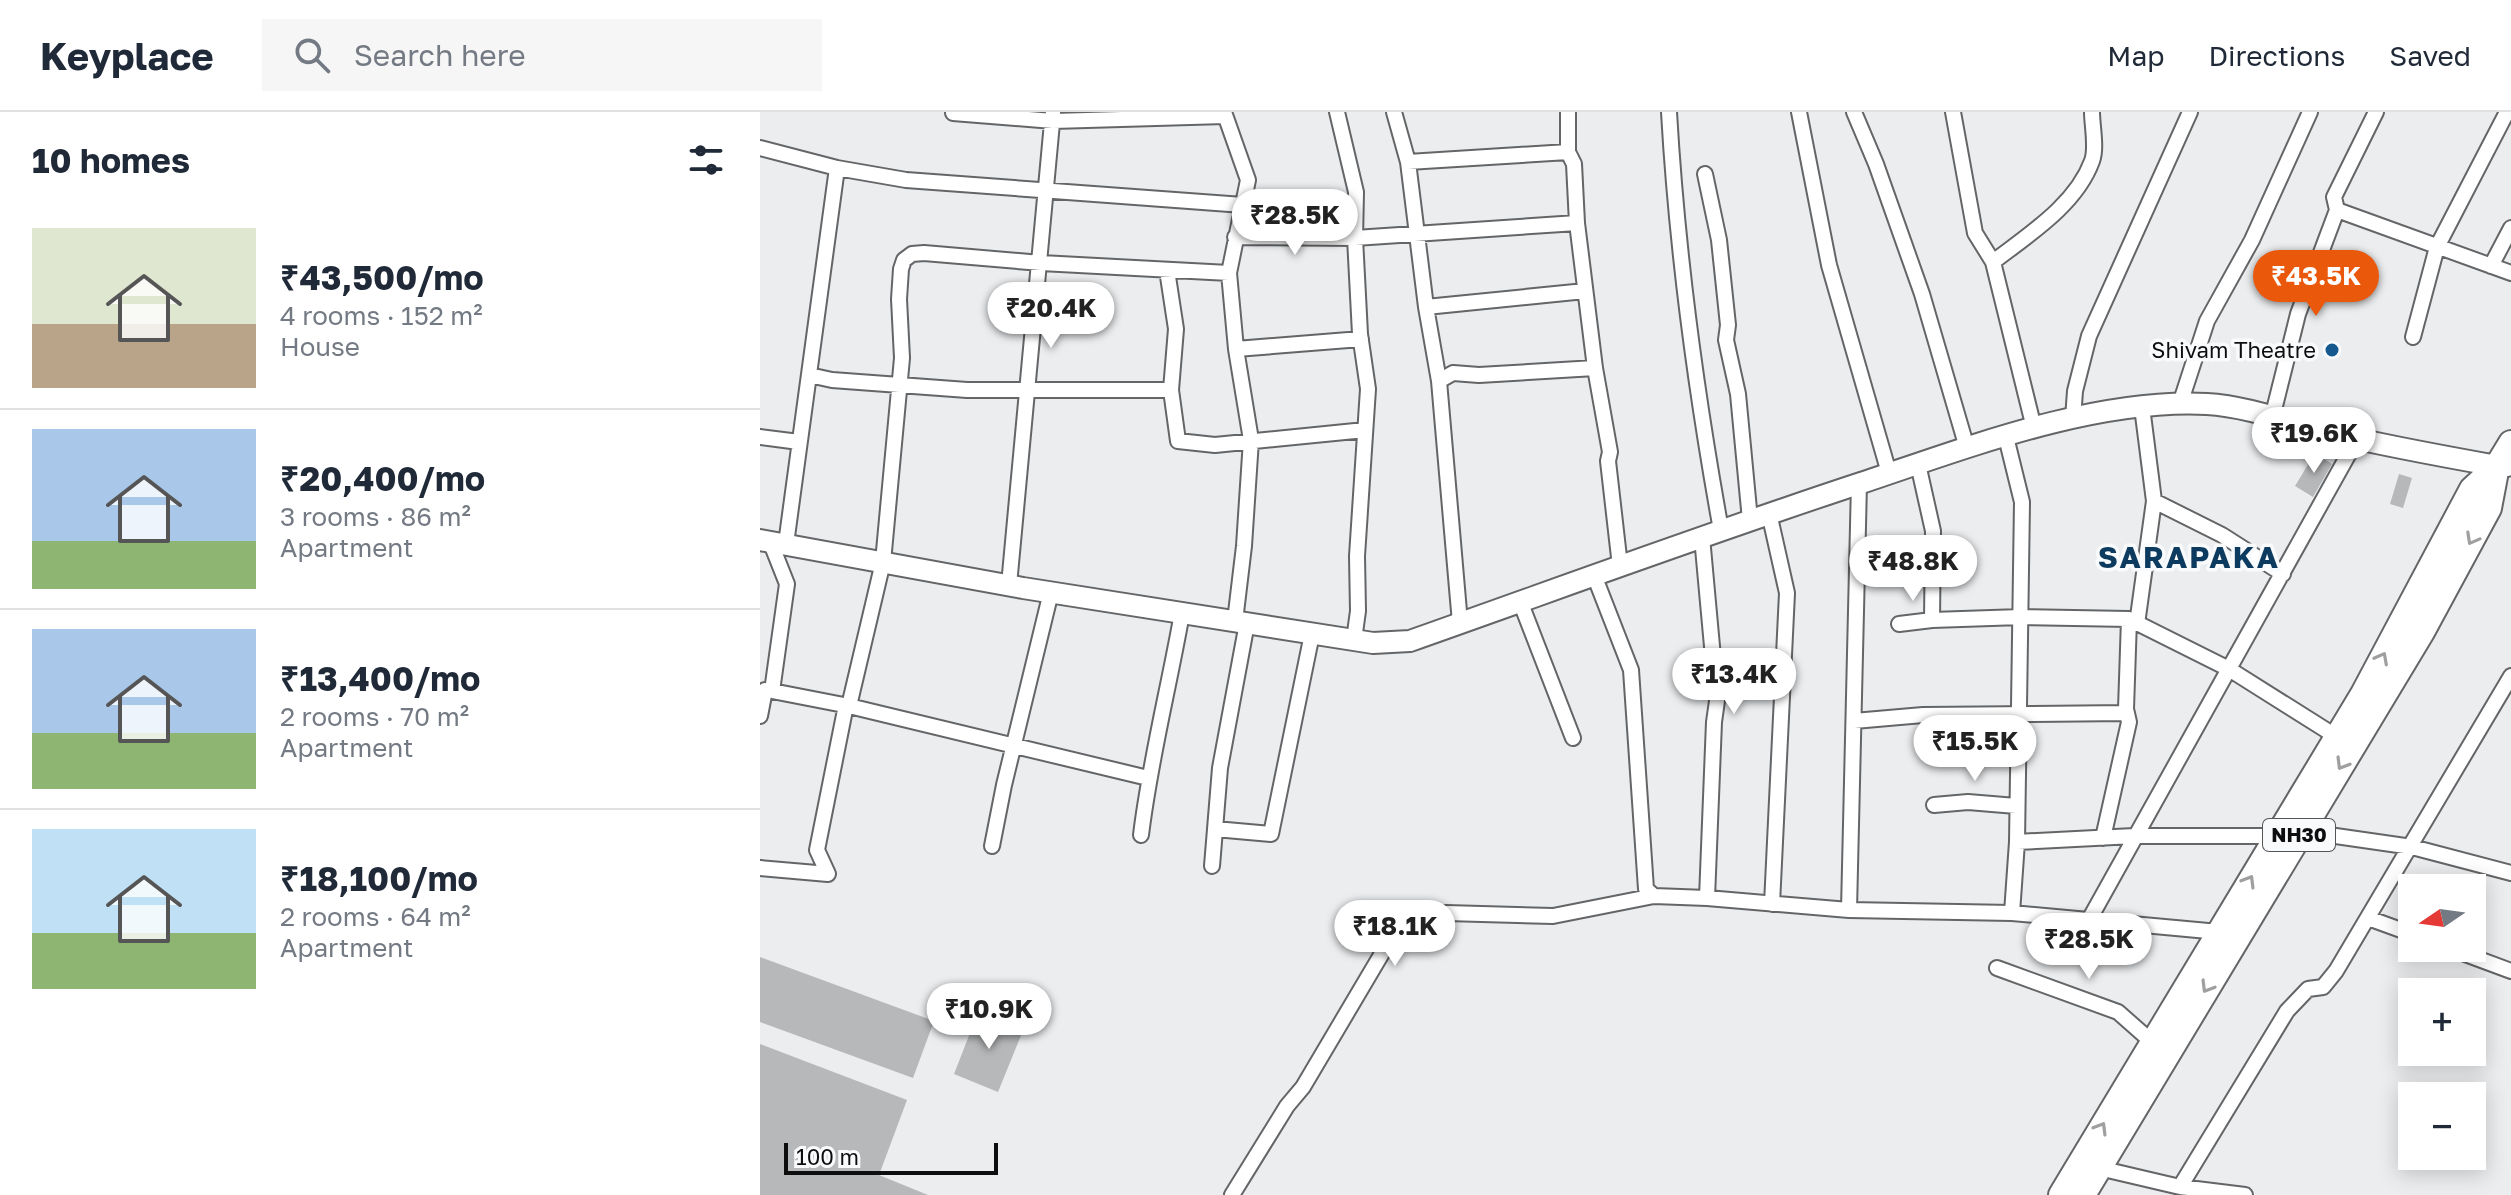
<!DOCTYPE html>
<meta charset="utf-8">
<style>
body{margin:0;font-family:"Golos Text",sans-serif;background:#f6f6f7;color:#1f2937;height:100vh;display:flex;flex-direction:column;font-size:30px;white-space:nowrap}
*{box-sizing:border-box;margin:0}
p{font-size:26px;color:#747a83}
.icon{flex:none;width:44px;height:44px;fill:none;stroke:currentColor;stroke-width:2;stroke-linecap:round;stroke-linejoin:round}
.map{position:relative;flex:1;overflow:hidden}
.side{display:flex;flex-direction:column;background:#fff;width:760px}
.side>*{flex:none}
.needle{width:52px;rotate:257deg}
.tools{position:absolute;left:1638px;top:762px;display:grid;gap:16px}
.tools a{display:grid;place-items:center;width:88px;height:88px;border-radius:0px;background:#fff;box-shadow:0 4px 20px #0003;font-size:40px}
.scale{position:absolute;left:24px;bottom:20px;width:214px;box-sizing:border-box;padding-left:8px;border:4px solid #0e0e0f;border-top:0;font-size:22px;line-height:28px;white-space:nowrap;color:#0e0e0f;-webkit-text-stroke:6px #f8fafc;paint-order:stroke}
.price{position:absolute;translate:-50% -68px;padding:0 18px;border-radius:28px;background:#fff;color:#222;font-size:26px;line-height:52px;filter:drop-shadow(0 2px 4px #0008)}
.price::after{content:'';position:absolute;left:50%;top:48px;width:24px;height:18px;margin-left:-12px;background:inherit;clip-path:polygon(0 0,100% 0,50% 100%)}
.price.selected{background:#ea580c;color:#fff}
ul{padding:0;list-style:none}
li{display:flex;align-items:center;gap:24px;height:200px;padding:0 32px}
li+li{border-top:2px solid #e0e1e3}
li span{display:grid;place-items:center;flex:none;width:224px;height:160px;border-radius:0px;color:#555}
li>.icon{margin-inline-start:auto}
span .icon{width:96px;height:96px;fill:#fffc;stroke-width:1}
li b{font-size:34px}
h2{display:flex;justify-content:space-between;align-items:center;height:96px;padding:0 32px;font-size:34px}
header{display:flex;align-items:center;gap:48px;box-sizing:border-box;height:112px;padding:0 40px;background:#fff;border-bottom:2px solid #e0e1e3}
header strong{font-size:38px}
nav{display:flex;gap:44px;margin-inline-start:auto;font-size:28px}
.search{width:560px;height:72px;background:#f6f6f7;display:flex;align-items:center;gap:20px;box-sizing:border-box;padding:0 28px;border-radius:0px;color:#747a83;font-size:30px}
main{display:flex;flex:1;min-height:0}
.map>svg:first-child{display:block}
</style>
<header>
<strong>Keyplace</strong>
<div class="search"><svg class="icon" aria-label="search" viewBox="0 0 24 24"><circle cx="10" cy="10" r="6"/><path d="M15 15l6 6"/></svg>Search here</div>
<nav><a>Map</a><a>Directions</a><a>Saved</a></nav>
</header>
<main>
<section class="side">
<h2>10 homes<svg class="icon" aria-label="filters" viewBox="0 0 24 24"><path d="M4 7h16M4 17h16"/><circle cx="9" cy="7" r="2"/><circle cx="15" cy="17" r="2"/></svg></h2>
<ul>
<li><span style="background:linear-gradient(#dfe7d0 60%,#b9a48a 0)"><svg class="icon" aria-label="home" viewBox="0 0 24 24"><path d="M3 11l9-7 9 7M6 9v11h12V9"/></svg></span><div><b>₹43,500/mo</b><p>4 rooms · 152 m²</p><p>House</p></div></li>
<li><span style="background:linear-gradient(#a9c7e8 70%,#8fb573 0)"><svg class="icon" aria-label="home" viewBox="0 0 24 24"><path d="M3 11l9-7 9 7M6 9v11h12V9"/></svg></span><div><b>₹20,400/mo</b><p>3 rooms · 86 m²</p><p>Apartment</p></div></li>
<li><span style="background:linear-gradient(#a9c7e8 65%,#8fb573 0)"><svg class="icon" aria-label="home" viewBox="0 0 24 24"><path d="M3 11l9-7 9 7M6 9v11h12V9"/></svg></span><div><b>₹13,400/mo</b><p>2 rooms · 70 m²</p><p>Apartment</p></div></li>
<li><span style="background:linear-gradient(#bfe0f5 65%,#8fb573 0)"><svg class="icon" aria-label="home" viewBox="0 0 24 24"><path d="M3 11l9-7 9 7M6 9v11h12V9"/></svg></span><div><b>₹18,100/mo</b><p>2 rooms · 64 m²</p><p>Apartment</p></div></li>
</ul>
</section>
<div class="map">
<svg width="1751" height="1083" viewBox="0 0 1751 1083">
<rect width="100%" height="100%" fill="#ebedef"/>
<path fill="#b6b8ba" d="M1555,341L1572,352L1553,385L1535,374Z
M1639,362L1652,366L1643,396L1630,392Z
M0,845L174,909L153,966L0,910Z
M219,898L264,916L238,980L194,962Z
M0,932L147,988L119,1063L168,1083H0Z"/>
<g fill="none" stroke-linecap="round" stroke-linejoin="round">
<g stroke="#646567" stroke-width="18">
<path id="street" d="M464,0L488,68L469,161L476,237L491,328L484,434L475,509
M577,0L596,80L595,126L600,222L608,277L597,444L598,499L594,528
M634,0L648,50L666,195L679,269L700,511
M808,0V40L814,52L817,111L835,256L850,340L848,349L860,454
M909,0C917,140 936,280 961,418
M1039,0L1069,153L1129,361
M1094,0L1116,52L1162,182L1207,336
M1193,0L1215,121L1233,150L1274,316
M1616,0L1574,85L1577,98L1751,161
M193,1L293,9L465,4
M0,36L77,56L146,68L483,93
M648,50L808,40
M945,62L959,128L968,213L966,228L978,282L990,408
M475,125L595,126L817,111
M1233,150C1268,123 1316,93 1332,49C1337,36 1332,14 1332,0
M1731,154L1751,116
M407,158L416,217L411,278L418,329L455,333L605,318
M666,195L825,179
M1653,225L1677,135L1747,0
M476,237L601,227
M49,263L72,268L207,278H411
M679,269L693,261L719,263L835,256
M1420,292L1447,209L1492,128L1550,0
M1512,306L1538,202L1577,98
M1313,307L1315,279L1329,224L1430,0
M0,325L39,330
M1246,325L1262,390L1257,730L1252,801
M1158,352L1173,419L1172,508L1261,505L1369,507L1469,557L1577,625
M1394,389L1462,423L1523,462
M1009,401L1027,481L1012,792
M942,425L957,589L954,610L947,786
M10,429L27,472L12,579L89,594L388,666
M26,432L77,56
M834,463L871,558L886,777L894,784
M249,473L293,0
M760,489L813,626
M1139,512L1172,508
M1377,512L1394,389L1382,295
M89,594L123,450L142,246L139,187L141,157L144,148L152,142L164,141L281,151L469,161
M0,604L5,578
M1094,609L1163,603L1367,601
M1174,693L1208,690L1256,694
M455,717L511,722L552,522
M1541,719L1652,735L1751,761
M381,723C390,648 409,575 422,501
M1343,726L1369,610L1366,597L1369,507
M1257,730L1374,724H1517
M232,734L244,673L291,480
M452,754L460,656L487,511
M0,756L68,762L57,738L86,593
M1089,798L1099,371
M1608,806L1652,822
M1329,808L1597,327
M1689,836L1751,859
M1237,856L1358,900L1392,930
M1339,1056L1420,1075L1485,1083
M1420,1075L1527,899L1548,877L1563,875L1576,859L1751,564
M472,1083L527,994L543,975L624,838L648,813L664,805L686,801L793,804L894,784L947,786L1089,798L1252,801L1459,820"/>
</g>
<g stroke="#646567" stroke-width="24">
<path id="secondary" d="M0,428L263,476L613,531L650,529C800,476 949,421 1101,371C1206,336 1335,286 1447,292C1486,294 1532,311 1571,321C1626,334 1681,344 1737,354H1747"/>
</g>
<g stroke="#646567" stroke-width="28">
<path id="highway" d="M1301,1083L1603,582L1712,377L1737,354L1751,331
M1323,1083L1662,520L1729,396L1737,354"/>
</g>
<use href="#street" stroke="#fff" stroke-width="14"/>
<use href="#secondary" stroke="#fff" stroke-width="20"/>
<use href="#highway" stroke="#fff" stroke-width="24"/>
</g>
<defs><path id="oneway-chevron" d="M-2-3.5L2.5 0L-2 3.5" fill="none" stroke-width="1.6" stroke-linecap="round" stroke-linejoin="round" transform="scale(2)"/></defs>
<g stroke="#9f9f9f">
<use href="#oneway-chevron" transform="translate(1712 427) rotate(119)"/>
<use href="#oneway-chevron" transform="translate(1622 546) rotate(-62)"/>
<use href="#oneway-chevron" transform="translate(1582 652) rotate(121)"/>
<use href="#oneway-chevron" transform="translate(1489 769) rotate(-59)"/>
<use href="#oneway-chevron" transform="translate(1447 875) rotate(121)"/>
<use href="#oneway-chevron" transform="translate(1341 1016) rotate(-59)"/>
</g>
<circle fill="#15598e" stroke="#f8fafc" stroke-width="3" cx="1572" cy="238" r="8"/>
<g text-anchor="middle" stroke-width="7" stroke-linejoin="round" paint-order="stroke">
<rect fill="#f8fafc" stroke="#545556" stroke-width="2" x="1503" y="707" width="72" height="32" rx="6"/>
<g font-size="20" font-weight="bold" fill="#0e0e0f">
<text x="1539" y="730">NH30</text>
</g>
<g font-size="22" fill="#0e0e0f" stroke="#f8fafc" text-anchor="end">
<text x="1556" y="246">Shivam Theatre</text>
</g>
<g font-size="30" font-weight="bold" letter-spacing="2" fill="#0d3b5f" stroke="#f8fafc">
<text x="1429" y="456">SARAPAKA</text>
</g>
</g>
</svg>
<div class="tools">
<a><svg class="needle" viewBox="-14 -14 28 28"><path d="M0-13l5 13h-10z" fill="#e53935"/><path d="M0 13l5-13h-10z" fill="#747a83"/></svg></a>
<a>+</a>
<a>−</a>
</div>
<div class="scale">100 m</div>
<b class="price" style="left:535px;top:145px">₹28.5K</b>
<b class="price selected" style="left:1556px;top:206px">₹43.5K</b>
<b class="price" style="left:291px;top:238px">₹20.4K</b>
<b class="price" style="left:1554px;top:363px">₹19.6K</b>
<b class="price" style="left:1153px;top:491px">₹48.8K</b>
<b class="price" style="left:974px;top:604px">₹13.4K</b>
<b class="price" style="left:1215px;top:671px">₹15.5K</b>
<b class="price" style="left:635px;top:856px">₹18.1K</b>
<b class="price" style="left:1329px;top:869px">₹28.5K</b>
<b class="price" style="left:229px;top:939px">₹10.9K</b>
</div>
</main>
